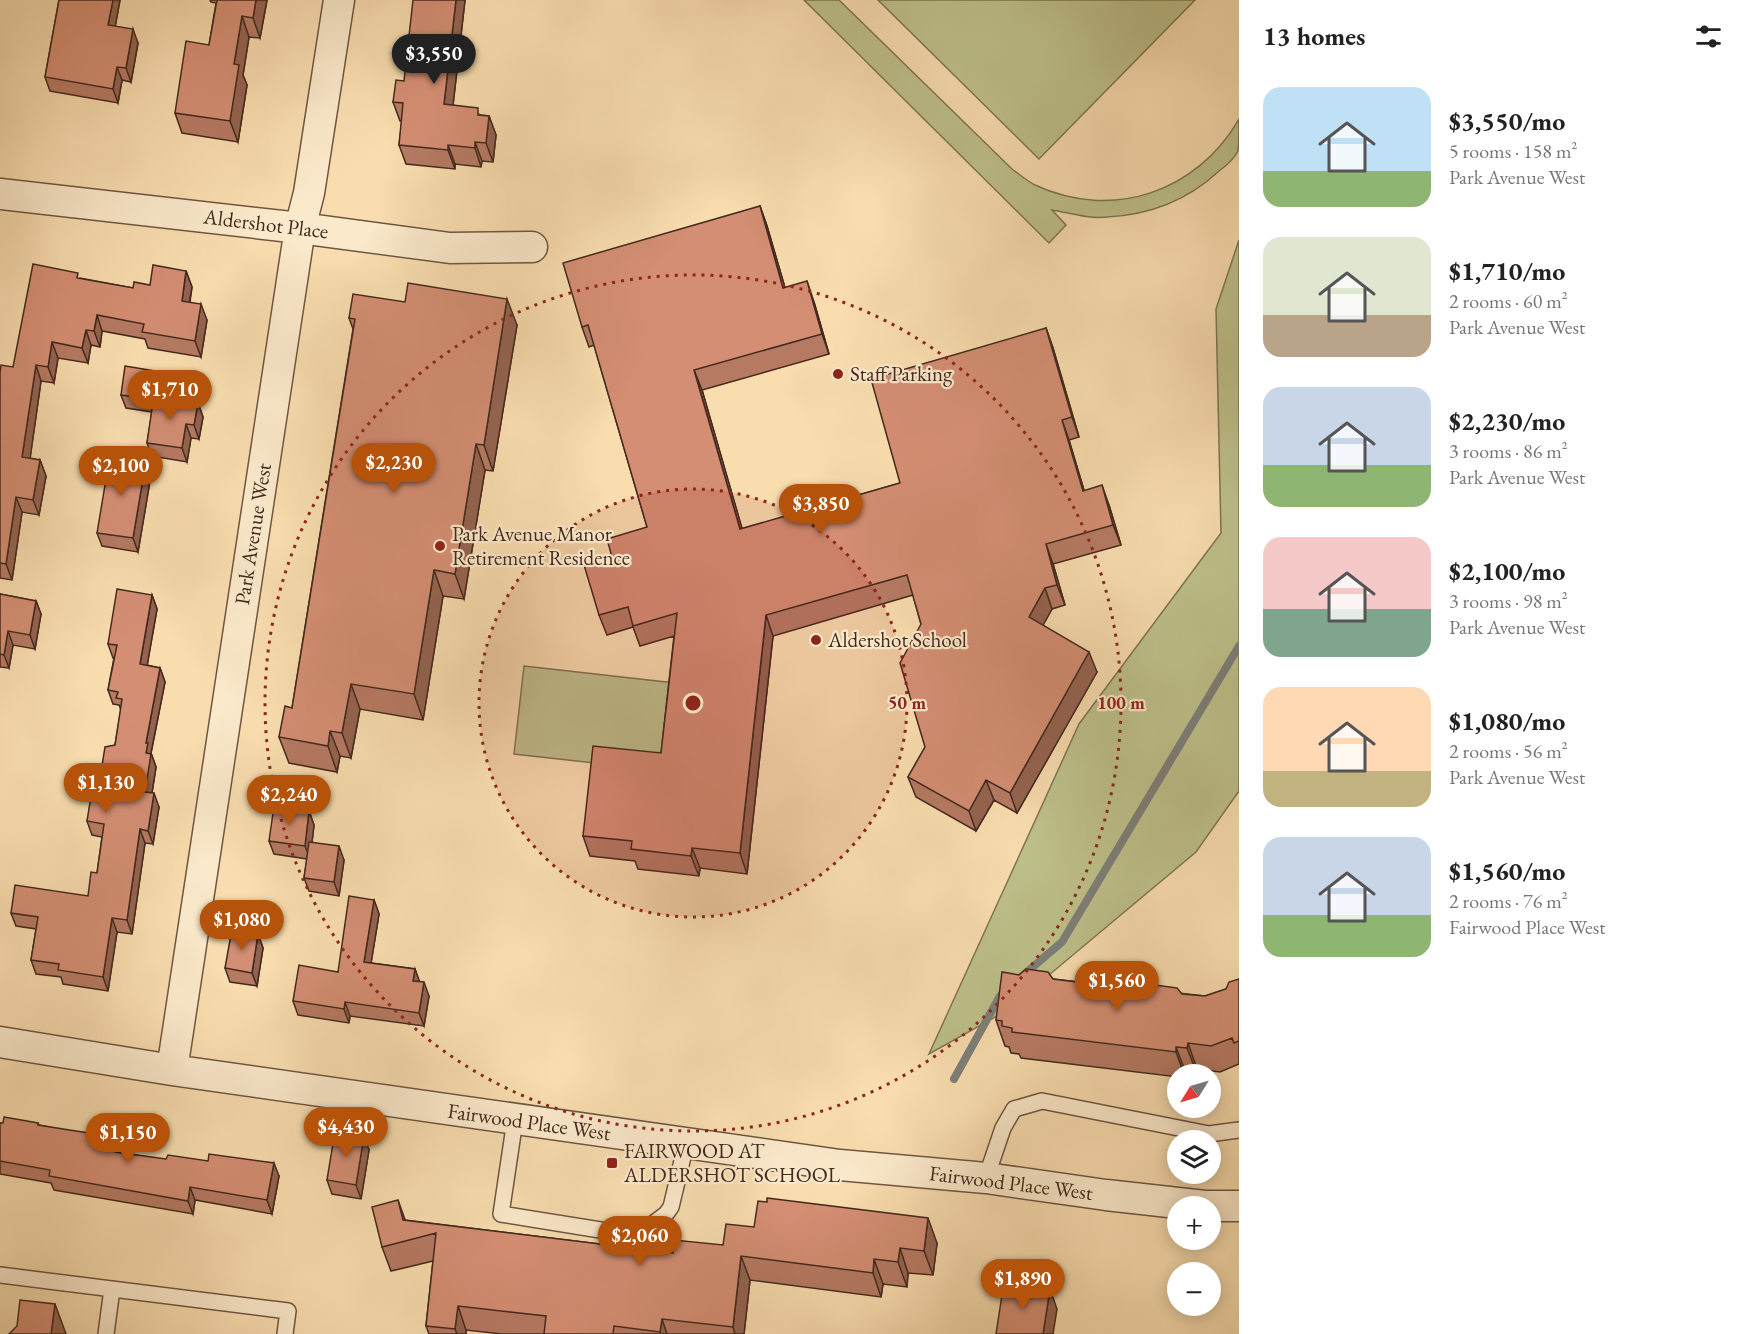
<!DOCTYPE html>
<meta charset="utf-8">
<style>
body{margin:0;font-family:"EB Garamond",serif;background:#f6f6f6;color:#222;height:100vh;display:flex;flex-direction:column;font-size:22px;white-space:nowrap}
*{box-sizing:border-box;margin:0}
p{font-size:20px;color:#767676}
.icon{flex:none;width:33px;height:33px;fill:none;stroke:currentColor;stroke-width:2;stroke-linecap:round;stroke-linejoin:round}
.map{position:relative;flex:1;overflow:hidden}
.drawer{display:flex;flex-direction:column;background:#fff;width:510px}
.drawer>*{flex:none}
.needle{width:39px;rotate:233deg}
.fabs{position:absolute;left:1167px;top:1064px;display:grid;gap:12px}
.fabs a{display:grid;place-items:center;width:54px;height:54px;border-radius:50%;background:#fff;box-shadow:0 3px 15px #0003;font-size:30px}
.price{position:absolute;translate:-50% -51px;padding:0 14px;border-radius:21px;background:#b45309;color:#fff;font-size:20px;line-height:39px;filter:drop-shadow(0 2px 3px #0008)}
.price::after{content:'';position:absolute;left:50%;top:36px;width:18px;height:14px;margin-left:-9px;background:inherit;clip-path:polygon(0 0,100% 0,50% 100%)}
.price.active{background:#222;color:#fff}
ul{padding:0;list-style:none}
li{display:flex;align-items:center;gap:18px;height:150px;padding:0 24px}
li span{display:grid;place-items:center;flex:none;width:168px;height:120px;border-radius:18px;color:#555}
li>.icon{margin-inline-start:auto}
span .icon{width:72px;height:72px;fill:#fffc;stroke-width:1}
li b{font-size:26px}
h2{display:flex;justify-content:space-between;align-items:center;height:72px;padding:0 24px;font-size:26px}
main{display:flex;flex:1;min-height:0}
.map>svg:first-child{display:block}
</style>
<main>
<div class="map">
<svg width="1239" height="1334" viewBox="0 0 1239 1334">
<rect width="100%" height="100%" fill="#f9ddaf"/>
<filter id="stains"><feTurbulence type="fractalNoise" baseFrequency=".00333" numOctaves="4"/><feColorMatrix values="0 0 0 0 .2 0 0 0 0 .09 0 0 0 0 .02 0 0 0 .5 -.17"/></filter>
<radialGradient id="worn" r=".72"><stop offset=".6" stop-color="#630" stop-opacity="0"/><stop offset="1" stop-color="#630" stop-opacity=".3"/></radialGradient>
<path fill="#bec18b" stroke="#807554" stroke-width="1.5" d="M804,0H839L1012,169C1019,174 1027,181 1035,185C1113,221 1197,192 1239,119C1239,128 1239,143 1238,151C1234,159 1226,166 1219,171C1188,200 1149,215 1107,217C1088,219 1070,213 1052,210L1066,225L1049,243Z
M878,0H1195L1039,159Z
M1239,240V791L1196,852L1006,1011L929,1054L1079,724L1221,533L1216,309Z
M524,666L675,683L666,771L514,754Z"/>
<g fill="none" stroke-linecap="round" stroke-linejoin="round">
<path stroke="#7d7f7a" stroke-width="8" d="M1021,977L1062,942L1239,646
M954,1079L1000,996L1007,990"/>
<g stroke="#705642" stroke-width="18">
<path id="service" d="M515,1120L501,1214L619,1233L640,1232L649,1227L666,1214L671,1207L686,1144
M986,1178L1003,1128L1014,1109L1042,1101L1209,1134L1239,1130
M0,1275L288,1311L285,1334
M106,1334L112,1289"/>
</g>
<g stroke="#705642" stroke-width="33">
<path id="minor" d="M0,194L300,228L450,248L532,247
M0,1042L172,1070L840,1165L986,1178L1106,1195L1205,1206H1239
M172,1070L300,228L309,193L339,0"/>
</g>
<use href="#service" stroke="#fbe9cb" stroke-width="15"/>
<use href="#minor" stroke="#fbe9cb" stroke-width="30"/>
</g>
<path fill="#b67a63" stroke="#43291e" stroke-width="1.5" d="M59,0H120L115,26L138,43L131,82L122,80L118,103L50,91L45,77Z
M210,0H267L260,38L249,37L243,75L247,85L238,142L182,133L175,113L209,45L216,3L211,2Z
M465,0L453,105L481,115L489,116L496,135L493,162L482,161L481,167L455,164V169L406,164L399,145L402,121H400L393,102L404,81Z
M760,206L767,226L785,288L814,302L829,354L702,390L742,529L900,483L1046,328L1053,348L1079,437L1069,440L1084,490L1109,505L1121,545L1053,564L1065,605L1052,609L1043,625L1097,672L1017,813L994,800L976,831L916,797L908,777L925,747L921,624L913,595L773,636L747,874L700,868L699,876L638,869L635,861L590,856L583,836L661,753L674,636L640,646L633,627L607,635L599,615L612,557L647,527L594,345L589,347L582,327Z
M186,271L192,287L190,302L207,320L201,357L148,348L145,339L102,331L100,347L91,345L88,363L58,358L54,383L41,381L30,458L40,460L46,476L39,515L22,512L12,580L0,578V373L13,367L80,278L133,288L150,285Z
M349,318L517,325L493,471L485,470L464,599L443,596L423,720L360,709L351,758L340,756L337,772L289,763L279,737L292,708L353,329Z
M161,385L160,396L198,403L203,417L199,439L191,438L187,462L152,456L147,443L152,412L126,408L121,395Z
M151,475L138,552L102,546L97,533Z
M0,594L36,601L41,614L35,649L13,645L9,668L0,667Z
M152,595L157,609L147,665L160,668L165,682L151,753L156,767L152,793L159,807L153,844L145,843L132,934L117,932L108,991L63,984L61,977L36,974L31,960L36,929L16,926L11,913L88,896L97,873L102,837L92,835L87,821L99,785L115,745L121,710L119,705L113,704L108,690L114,658H113L108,644Z
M309,811L314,825L312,842L344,860L339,896L309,891L304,878L307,859L274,854L269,841Z
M374,900L379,914L371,963L415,969L419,981L429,996L424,1026L350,1016L349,1023L298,1015L293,1001L338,972Z
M258,934L263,948L257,986L230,982L225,968Z
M1053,979L1205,996L1226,989L1239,979V1064L1220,1072L1197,1069V1074L1186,1073L1185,1074H1178V1077L1021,1058L1019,1054L1011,1053L1009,1047L1005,1046L996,1020Z
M0,1123H38L39,1125L116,1141L121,1153L279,1176L272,1214L195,1200L193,1214L54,1190L51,1183L0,1174Z
M369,1150L361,1199L332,1194L327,1180Z
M405,1220L673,1253L723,1245L937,1243L933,1275L908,1273L907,1287L883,1284L881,1297L750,1280L744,1334H502L466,1330V1334H429L426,1326L433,1261L391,1271L382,1247Z"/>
<path fill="#946350" stroke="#43291e" stroke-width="1.5" d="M113,0H120L113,39L108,25Z
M256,0H267L260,38L253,18Z
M456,0H465L451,123L444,104Z
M242,16L249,37L243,75L247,85L238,142L230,121L234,64Z
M133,29L138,43L131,82L126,68Z
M117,67L122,80L118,103L113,89Z
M489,116L496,135L493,162L486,143Z
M475,142L482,161L481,167L475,148Z
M448,145L455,164V169L448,150Z
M760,206L767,226L791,308L783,288Z
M186,271L192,287L187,316L182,301Z
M807,281L814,302L829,354L822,334Z
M507,299L517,325L493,471L484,445Z
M201,304L207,320L201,357L195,341Z
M97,315L102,331L100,347L94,331Z
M1046,328L1053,348L1079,437L1072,417Z
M86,330L91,345L88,363L82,348Z
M52,342L58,358L54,383L48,367Z
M36,365L41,381L28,473L22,457Z
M694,370L702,390L748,549L740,529Z
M156,371L161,385L157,413L152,399Z
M198,403L203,417L199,439L194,425Z
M1062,420L1069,440L1090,511L1083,491Z
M186,424L191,438L187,462L182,448Z
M476,444L485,470L464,599L455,574Z
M40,460L46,476L39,515L33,500Z
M146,461L151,475L138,552L133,538Z
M1102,485L1109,505L1121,545L1113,525Z
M16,497L22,512L12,580L6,564Z
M1046,544L1053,564L1065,605L1057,585Z
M434,570L443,596L423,720L414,694Z
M1045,588L1052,609L1036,638L1029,617Z
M152,595L157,609L145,678L140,664Z
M36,601L41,614L35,649L30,635Z
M766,615L773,636L747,874L740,853Z
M8,631L13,645L9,668L4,655Z
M1089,652L1097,672L1017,813L1010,793Z
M160,668L165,682L151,753L156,767L150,805L145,792L146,743Z
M351,684L360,709L351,758L342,733Z
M330,731L340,756L337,772L328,746Z
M986,780L994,800L976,831L969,811Z
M154,793L159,807L153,844L148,831Z
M309,811L314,825L310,859L305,846Z
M140,829L145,843L132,934L127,920Z
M339,846L344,860L339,896L334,882Z
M692,848L700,868L699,876L691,856Z
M374,900L379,914L369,976L364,962Z
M112,918L117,932L108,991L103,977Z
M258,934L263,948L257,986L252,973Z
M415,969L420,983L413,981Z
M424,982L429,996L424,1026L419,1013Z
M345,1002L350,1016L349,1023L344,1009Z
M1188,1043L1197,1069V1074L1187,1048Z
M1176,1047L1186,1073L1185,1074H1184L1176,1052Z
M364,1136L369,1150L361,1199L356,1185Z
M116,1141L121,1155L115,1152Z
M274,1163L279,1176L272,1214L267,1200Z
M190,1187L195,1200L193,1214L188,1201Z
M398,1200L407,1225L403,1220Z
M928,1218L937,1243L933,1275L924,1251Z
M900,1248L908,1273L907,1287L898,1262Z
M741,1256L750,1280L744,1334H735L733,1327Z
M874,1259L883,1284L881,1297L873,1273Z
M1050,1289L1057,1309L1053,1334H1043Z
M55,1304L66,1334H51Z
M458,1306L466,1330V1334H457L455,1329Z
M662,1319L667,1334H661L660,1332Z"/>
<path fill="#d48e73" stroke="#43291e" stroke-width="1.5" d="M59,0H113L108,25L133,29L126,68L117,67L113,89L45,77Z
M217,0H256L253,18L242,16L234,64L239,65L230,121L175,113L186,41L209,45Z
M413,0H456L444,104L478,108V115L489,116L486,143L475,142V148L448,145V150L399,145L403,103L393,102L396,80L404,81Z
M760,206L783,288L807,281L822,334L694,370L740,529L900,483L871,379L1046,328L1072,417L1062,420L1083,491L1102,485L1113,525L1046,544L1057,585L1045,588L1029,617L1089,652L1010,793L986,780L969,811L908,777L925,747L900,663L921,624L907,575L766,615L740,853L692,848L691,856L631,849L632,841L583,836L593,746L661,753L677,613L633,626L628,607L599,615L584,565L612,557L607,539L647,527L588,325L582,327L563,263Z
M33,264L78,273L77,278L133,288L134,282L150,285L153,265L186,271L182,301L201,304L195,341L142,332L144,324L97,315L94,331L86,330L82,348L52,342L48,367L36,365L22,457L40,460L33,500L16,497L6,564L0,563V373L1,365L13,367Z
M408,283L507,299L484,445L476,444L455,574L434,570L414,694L351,684L342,733L330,731L328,746L279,737L285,706L292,708L355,319L349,318L353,294L405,302Z
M125,366L156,371L152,399L121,395Z
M154,395L198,403L194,425L186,424L182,448L147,443Z
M110,455L146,461L133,538L97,533Z
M117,589L152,595L140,664L160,668L146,743H148L146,753L151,754L145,792L154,793L148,831L140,829L127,920L112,918L103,977L58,970L59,964L31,960L38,917L11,913L15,885L88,896L91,872L97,873L104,824L87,821L93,784L99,785L105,747L115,745L122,699L116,698L118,692L108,690L117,645L108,644Z
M0,594L36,601L30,635L8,631L4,655L0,654Z
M274,806L309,811L305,846L269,841Z
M309,842L339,846L334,882L304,878Z
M349,896L374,900L364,962L415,969L413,981L424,982L419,1013L345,1002L344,1009L293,1001L299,965L338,972Z
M232,929L258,934L252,973L225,968Z
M1026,969L1048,972L1053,979L1084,983L1090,978L1113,980L1118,987L1148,990L1155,985L1177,988L1182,994L1205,996L1226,989L1229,982L1239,979V1041L1234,1043L1232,1038L1211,1046L1188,1043L1187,1048L1176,1047V1052L1012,1032V1028L1002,1026V1021L996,1020L1002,972L1019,975Z
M4,1117L38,1123V1125L101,1135V1138L116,1141L115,1152L166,1159L168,1155L208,1161L209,1154L274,1163L267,1200L190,1187L188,1201L49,1176L50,1170L0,1161V1123H3Z
M335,1131L364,1136L356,1185L327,1180Z
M767,1198L928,1218L924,1251L900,1248L898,1262L874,1259L873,1273L741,1256L733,1327L662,1319L660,1332L614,1326L613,1334H544L546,1316L458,1306L455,1329L426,1326L436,1233L382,1247L372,1207L398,1200L403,1220L673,1253L674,1240L723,1245L726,1224L754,1227L758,1201L767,1202Z
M1004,1282L1050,1289L1043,1334H996Z
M20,1300L55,1304L51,1334H9L17,1326Z"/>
<circle cx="693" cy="703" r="214" fill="#8f2418" fill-opacity=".12"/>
<g fill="none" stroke="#8f2418" stroke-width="3" stroke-dasharray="3 6">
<circle cx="693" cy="703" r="214"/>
<circle cx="693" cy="703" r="428"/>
</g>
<g fill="#8f2418" stroke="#fbe9cb" stroke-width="2">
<circle cx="838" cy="374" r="6"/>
<circle cx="440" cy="546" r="6"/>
<circle cx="816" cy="640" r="6"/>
<rect x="606" y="1157" width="12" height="12" rx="3"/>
</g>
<g text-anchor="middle" stroke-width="4.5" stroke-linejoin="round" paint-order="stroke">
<g font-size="21" fill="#43291e" stroke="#fbe9cb">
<text transform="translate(266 224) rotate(7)" y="7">Aldershot Place</text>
<text transform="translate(253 534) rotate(-81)" y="7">Park Avenue West</text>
<text transform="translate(529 1122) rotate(8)" y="7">Fairwood Place West</text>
<text transform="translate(1011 1183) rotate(7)" y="7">Fairwood Place West</text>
</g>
<g font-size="21" fill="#43291e" stroke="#fbe9cb" text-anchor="start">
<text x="850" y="381">Staff Parking</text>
<text x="452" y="541">Park Avenue Manor<tspan x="452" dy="24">Retirement Residence</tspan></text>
<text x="828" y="647">Aldershot School</text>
<text x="624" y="1158">FAIRWOOD AT<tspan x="624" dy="24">ALDERSHOT SCHOOL</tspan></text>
</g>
</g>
<circle cx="693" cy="703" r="9" fill="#8f2418" stroke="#fbe9cb" stroke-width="3"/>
<g font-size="18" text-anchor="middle" font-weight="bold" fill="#8f2418" stroke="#fbe9cb" stroke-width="4.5" stroke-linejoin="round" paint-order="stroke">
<text x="907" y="709">50 m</text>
<text x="1121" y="709">100 m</text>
</g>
<rect width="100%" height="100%" filter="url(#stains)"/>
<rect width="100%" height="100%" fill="url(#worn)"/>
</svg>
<div class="fabs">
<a><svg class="needle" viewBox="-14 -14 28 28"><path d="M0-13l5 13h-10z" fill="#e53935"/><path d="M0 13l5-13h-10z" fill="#767676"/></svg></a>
<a><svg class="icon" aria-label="layers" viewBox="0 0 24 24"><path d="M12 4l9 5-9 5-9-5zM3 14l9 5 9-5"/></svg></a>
<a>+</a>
<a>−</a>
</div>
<b class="price active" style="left:434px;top:85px">$3,550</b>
<b class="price" style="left:170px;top:421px">$1,710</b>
<b class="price" style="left:394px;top:494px">$2,230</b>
<b class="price" style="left:121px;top:497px">$2,100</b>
<b class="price" style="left:821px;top:535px">$3,850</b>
<b class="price" style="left:106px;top:814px">$1,130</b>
<b class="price" style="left:289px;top:826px">$2,240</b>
<b class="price" style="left:242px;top:951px">$1,080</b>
<b class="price" style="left:1117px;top:1012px">$1,560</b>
<b class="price" style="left:346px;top:1158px">$4,430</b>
<b class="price" style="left:128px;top:1164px">$1,150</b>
<b class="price" style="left:640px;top:1267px">$2,060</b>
<b class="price" style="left:1023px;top:1310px">$1,890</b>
</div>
<section class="drawer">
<h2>13 homes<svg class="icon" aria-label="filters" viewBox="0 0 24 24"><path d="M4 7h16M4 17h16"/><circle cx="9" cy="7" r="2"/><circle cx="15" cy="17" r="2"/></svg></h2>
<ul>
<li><span style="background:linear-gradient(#bfe0f5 70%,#8fb573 0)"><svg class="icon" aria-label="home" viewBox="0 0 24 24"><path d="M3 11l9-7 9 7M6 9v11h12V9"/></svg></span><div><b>$3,550/mo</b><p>5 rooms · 158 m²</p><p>Park Avenue West</p></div></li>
<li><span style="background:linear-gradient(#dfe7d0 65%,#b9a48a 0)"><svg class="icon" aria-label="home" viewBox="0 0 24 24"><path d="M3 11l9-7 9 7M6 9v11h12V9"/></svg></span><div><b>$1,710/mo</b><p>2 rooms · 60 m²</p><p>Park Avenue West</p></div></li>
<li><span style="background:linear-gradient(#c9d6e8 65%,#8fb573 0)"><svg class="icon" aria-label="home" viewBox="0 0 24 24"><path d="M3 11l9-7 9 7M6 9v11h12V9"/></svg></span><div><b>$2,230/mo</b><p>3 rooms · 86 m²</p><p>Park Avenue West</p></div></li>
<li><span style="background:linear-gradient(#f6c9c9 60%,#7fa58c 0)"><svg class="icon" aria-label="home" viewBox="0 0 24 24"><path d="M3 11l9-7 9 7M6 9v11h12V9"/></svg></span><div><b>$2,100/mo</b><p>3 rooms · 98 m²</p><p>Park Avenue West</p></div></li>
<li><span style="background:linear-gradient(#ffd9b3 70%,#c2b280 0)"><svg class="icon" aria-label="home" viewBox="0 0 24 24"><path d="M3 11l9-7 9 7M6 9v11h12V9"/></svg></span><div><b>$1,080/mo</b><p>2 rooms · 56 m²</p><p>Park Avenue West</p></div></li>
<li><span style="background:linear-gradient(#c9d6e8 65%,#8fb573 0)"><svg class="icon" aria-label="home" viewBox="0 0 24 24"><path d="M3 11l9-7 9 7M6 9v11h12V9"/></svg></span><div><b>$1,560/mo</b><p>2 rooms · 76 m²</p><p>Fairwood Place West</p></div></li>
</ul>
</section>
</main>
